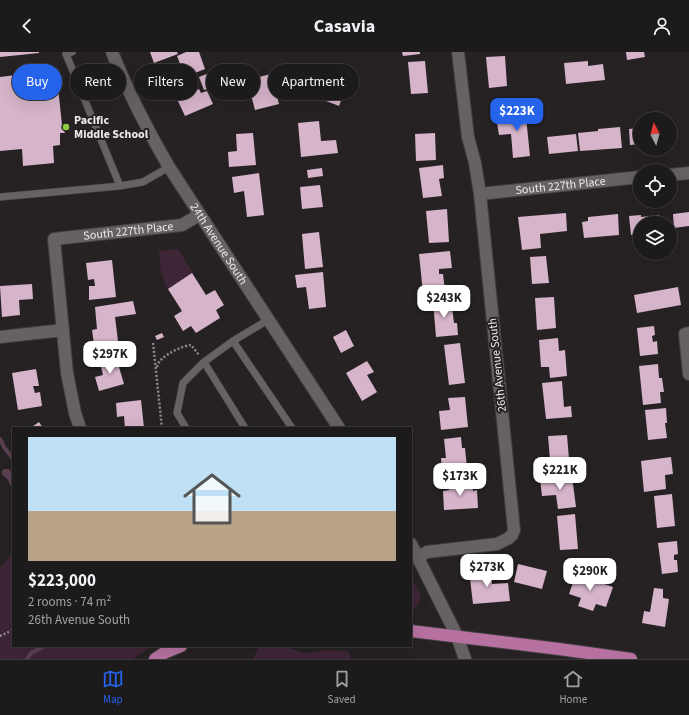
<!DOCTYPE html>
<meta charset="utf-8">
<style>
body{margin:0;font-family:"Source Sans 3",sans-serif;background:#292728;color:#f1f3f6;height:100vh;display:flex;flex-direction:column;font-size:15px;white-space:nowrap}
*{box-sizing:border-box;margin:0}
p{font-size:13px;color:#a0a1a3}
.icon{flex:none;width:22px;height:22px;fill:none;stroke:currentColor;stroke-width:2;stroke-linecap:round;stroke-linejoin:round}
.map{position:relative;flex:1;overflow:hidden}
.side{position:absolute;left:12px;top:375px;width:400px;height:220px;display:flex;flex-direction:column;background:#1c1a1b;border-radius:0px;box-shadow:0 4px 16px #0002,0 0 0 1px #3a383a}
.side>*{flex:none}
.hud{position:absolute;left:12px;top:12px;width:400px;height:36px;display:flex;gap:8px}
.needle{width:26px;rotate:354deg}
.controls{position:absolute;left:633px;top:60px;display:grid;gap:8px}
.controls a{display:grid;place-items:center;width:44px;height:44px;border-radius:50%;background:#1c1a1b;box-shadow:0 4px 16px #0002,0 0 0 1px #3a383a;font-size:20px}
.price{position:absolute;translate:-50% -34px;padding:0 9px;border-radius:8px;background:#fff;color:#222;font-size:13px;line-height:26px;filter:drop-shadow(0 1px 2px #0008)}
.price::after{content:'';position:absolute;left:50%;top:24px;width:12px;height:9px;margin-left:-6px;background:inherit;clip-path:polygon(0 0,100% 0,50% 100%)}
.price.selected{background:#2563eb;color:#fff}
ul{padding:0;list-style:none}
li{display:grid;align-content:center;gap:8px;height:212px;padding:0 16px}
li span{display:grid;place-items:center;height:124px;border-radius:0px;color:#555}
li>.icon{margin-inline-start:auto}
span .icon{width:72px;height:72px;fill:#fffc;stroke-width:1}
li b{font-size:17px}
.pill{padding:0 14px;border-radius:18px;background:#1c1a1b;box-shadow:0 4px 16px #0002,0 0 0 1px #3a383a;font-size:14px;line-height:36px}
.pill.selected{background:#2563eb;color:#fff}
header{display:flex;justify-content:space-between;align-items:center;height:52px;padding:0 16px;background:#1c1a1b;font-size:18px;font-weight:700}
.menu{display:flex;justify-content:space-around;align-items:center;height:56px;border-top:1px solid #3a383a;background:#1c1a1b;font-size:11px;color:#a0a1a3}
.menu a{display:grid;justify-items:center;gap:2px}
.menu .selected{color:#2563eb}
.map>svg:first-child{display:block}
</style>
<header><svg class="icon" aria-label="back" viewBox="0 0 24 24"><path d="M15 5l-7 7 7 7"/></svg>Casavia<svg class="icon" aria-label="person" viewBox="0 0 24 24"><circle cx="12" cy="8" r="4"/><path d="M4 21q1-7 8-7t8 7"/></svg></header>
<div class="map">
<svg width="689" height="607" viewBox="0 0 689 607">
<rect width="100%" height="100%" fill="#262224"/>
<path fill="#3f2637" d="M178,197L194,223L168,239L161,221L159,199Z
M13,500V594H152L133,607H0V516Z
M411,524L421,544L420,549L413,559H411Z
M273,594H283L305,601L326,598L348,599L351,607H253L258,596Z"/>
<path fill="#5d4153" d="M4,417H9L13,422V434L10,433L8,428L2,422V419Z"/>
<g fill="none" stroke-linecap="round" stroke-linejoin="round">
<path stroke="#5d4153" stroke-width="4" d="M0,387L4,395L13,407
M27,607L31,601L45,594"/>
</g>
<path fill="#d6b4c9" d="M0,0H39V1L0,5Z
M150,0H177L178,2L154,11Z
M186,0H199L205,17L185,25L177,4Z
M402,0H420V2L403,4Z
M626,0H644L645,5L627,8Z
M505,4L507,34L489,36L486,5Z
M425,9L428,41L411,42L408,10Z
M588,9V14L603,12L605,28L566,32L564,11Z
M56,16L62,73L65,81H60V93L53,94L54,111L23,114L22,97L0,99V25L16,23L17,26L28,25L27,19Z
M333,17L350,24L339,54L321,47Z
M212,20L218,34L204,38L199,25Z
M271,22L279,52L255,58L247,28Z
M199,37L201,41L207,39L213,52L185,64L177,47Z
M525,55L530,104L513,106L511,82L499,83L497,71L510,70L509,56Z
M319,69L321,89L336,88L338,101L301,105L298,71Z
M620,75L622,96L580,99L578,81L598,79V77Z
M640,76V92L630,93L629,77Z
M253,81L256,113L229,115L228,100L237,99L236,82Z
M435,81L436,108L416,109L415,82Z
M576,82L578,99L549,102L547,85Z
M443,113L444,126L439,127L442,144L423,146L419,116Z
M322,116L323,124L308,126L307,118Z
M259,121L264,163L247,165L244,139L234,141L232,125Z
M320,133L323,155L302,157L300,135Z
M447,157L449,190L429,191L426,159Z
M689,160V174L674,176L673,162Z
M566,161L567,179L540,182L541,196L522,198L518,165Z
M618,162L619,183L584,186L582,170L588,169V165Z
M641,163V165L659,163L660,171H640V182L631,183L629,164Z
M319,180L323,215L305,217L302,182Z
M450,199L452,216L439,217V222H443L445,239L423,241L419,202Z
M546,204L549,231L532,232L530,205Z
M112,208L116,245L89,248V234H95L94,227L88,228L86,211Z
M323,220L326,255L309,257L306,235L297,236L295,223Z
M192,221L206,243L215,238L224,253L216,258L220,266L196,281L191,274L183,279L174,264L182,259L168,237Z
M32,232L33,247L19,248L20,263L2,265L0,234Z
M678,235L681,253L637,261L634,243Z
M554,245L556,276L537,278L535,246Z
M451,247L454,271H457L458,283L436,285L433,249Z
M133,249L136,262L115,265L118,289L94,292L92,278L97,277L95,255Z
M654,274L655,283L652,284L653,290L657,289L658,302L640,304L637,276Z
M346,278L354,294L341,301L333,285Z
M162,281L164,285L157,288L155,284Z
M558,286L559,299L565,298L567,324L550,326L549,315H541L539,288Z
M460,291L465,331L449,333L444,293Z
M116,305L124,332L99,339L95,325L103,323L100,310Z
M367,309L374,320L367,323L377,340L362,349L346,321Z
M658,312L659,326H662L664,340H660L661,351L643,353L639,314Z
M36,317L39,334H33L35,341L40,340L42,354L18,358L12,321Z
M562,329L564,355L571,354L572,365L546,367L542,331Z
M465,345L468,375L441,378L439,359L450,358L448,346Z
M141,348L144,376H125L124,364L117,365L116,351Z
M666,356L667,371H665L667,386L648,388L645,358Z
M39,370L43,376H30Z
M567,383L569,407L550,408L548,384Z
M461,385L462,396H465L467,416L442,419L441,406H446L444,387Z
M671,405L673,422L665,423L666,437L644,440L641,409Z
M572,424L576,455L558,457L556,443L542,444L540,427Z
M473,431V439L477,438L478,456L444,458L443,439L449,438V433Z
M672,442L675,474L657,476L654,444Z
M575,462L578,497L560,498L557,464Z
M677,489L678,502L674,503V508H677L678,520L662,522L658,491Z
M518,512L547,519L542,537L514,530Z
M491,517L492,532L508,531L510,549L473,552L469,518Z
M576,522L613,535L606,555L596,552L593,559L578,554L581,546L569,542Z
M654,536L663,537V546L669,547L665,575L642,571L644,559L650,560Z"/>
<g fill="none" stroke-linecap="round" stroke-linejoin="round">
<g stroke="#403d3f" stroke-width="8">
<path id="service" d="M72,0L66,2L120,134
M0,145L120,134L143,130L169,115
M233,289L292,376
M204,310L233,289L268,268
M186,376L177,361L183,331L204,310L245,376"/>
</g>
<g stroke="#403d3f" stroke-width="14">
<g id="minor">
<path d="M670,123L689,121"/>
<path id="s1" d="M480,142L640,125"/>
<path d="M689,281L685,282L689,322"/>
<path d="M0,285L63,278"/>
<path id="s2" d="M80,376L75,361L67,321L54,187L182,173L199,163"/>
<path d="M418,505L427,500L497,492L509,486L512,483L514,478L480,142L475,111L468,85L458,0"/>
</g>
</g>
<g stroke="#403d3f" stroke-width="14">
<g id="tertiary">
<path id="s3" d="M112,0C128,40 147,77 169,115L339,376"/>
<path d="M411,492L457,584L465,607"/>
</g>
</g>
<g stroke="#403d3f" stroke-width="14">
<path id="primary" d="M411,579L559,597L631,607
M155,607L164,601L181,594"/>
</g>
<path stroke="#8c898b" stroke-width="2.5" stroke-dasharray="2 2" stroke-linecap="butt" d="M153,291L162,376
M157,315C158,312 159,309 162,307C168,301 182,294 191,293L199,303
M0,584L13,578"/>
<use href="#service" stroke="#656164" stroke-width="7"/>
<use href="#minor" stroke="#656164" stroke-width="12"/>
<use href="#tertiary" stroke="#656164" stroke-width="12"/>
<use href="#primary" stroke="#b771a1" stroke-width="12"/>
</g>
<circle fill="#8fcd42" stroke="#262224" stroke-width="1.5" cx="66" cy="75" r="4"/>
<g text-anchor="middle" stroke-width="4" stroke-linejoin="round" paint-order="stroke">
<g font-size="12" font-weight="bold" fill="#eceaeb" stroke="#262224" text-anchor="start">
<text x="74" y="72">Pacific<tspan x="74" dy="14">Middle School</tspan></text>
</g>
<g font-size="12" fill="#eceaeb" stroke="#262224">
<text dy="4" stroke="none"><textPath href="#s1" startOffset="81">South 227th Place</textPath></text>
<text dy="4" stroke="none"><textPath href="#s2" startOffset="266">South 227th Place</textPath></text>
<text dy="4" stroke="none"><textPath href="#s3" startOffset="220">24th Avenue South</textPath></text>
<text transform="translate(497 313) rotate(-96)" y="4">26th Avenue South</text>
</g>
</g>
</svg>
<div class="controls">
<a><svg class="needle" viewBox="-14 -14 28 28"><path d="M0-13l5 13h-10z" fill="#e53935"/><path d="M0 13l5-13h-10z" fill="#a0a1a3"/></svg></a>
<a><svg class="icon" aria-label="locate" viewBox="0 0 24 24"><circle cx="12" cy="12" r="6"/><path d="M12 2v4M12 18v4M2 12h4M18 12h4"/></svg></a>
<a><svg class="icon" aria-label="layers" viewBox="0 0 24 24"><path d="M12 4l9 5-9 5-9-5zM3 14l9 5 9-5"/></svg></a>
</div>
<b class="price selected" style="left:517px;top:80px">$223K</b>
<b class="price" style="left:444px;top:267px">$243K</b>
<b class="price" style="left:110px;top:323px">$297K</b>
<b class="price" style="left:560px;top:439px">$221K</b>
<b class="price" style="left:460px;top:445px">$173K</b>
<b class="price" style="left:487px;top:536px">$273K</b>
<b class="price" style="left:590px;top:540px">$290K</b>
<div class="hud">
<a class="pill selected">Buy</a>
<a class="pill">Rent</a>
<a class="pill">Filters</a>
<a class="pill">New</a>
<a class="pill">Apartment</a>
</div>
<section class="side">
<ul>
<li><span style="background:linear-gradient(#bfe0f5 60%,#b9a48a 0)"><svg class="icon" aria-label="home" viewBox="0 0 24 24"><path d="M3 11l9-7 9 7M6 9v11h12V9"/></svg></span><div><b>$223,000</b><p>2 rooms · 74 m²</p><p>26th Avenue South</p></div></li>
</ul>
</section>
</div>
<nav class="menu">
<a class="selected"><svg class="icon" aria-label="map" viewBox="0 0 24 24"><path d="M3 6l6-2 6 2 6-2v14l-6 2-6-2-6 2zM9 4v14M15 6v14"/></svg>Map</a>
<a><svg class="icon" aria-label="saved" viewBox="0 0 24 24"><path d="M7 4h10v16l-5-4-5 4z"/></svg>Saved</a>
<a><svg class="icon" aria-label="home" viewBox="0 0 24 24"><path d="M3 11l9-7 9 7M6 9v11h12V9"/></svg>Home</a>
</nav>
